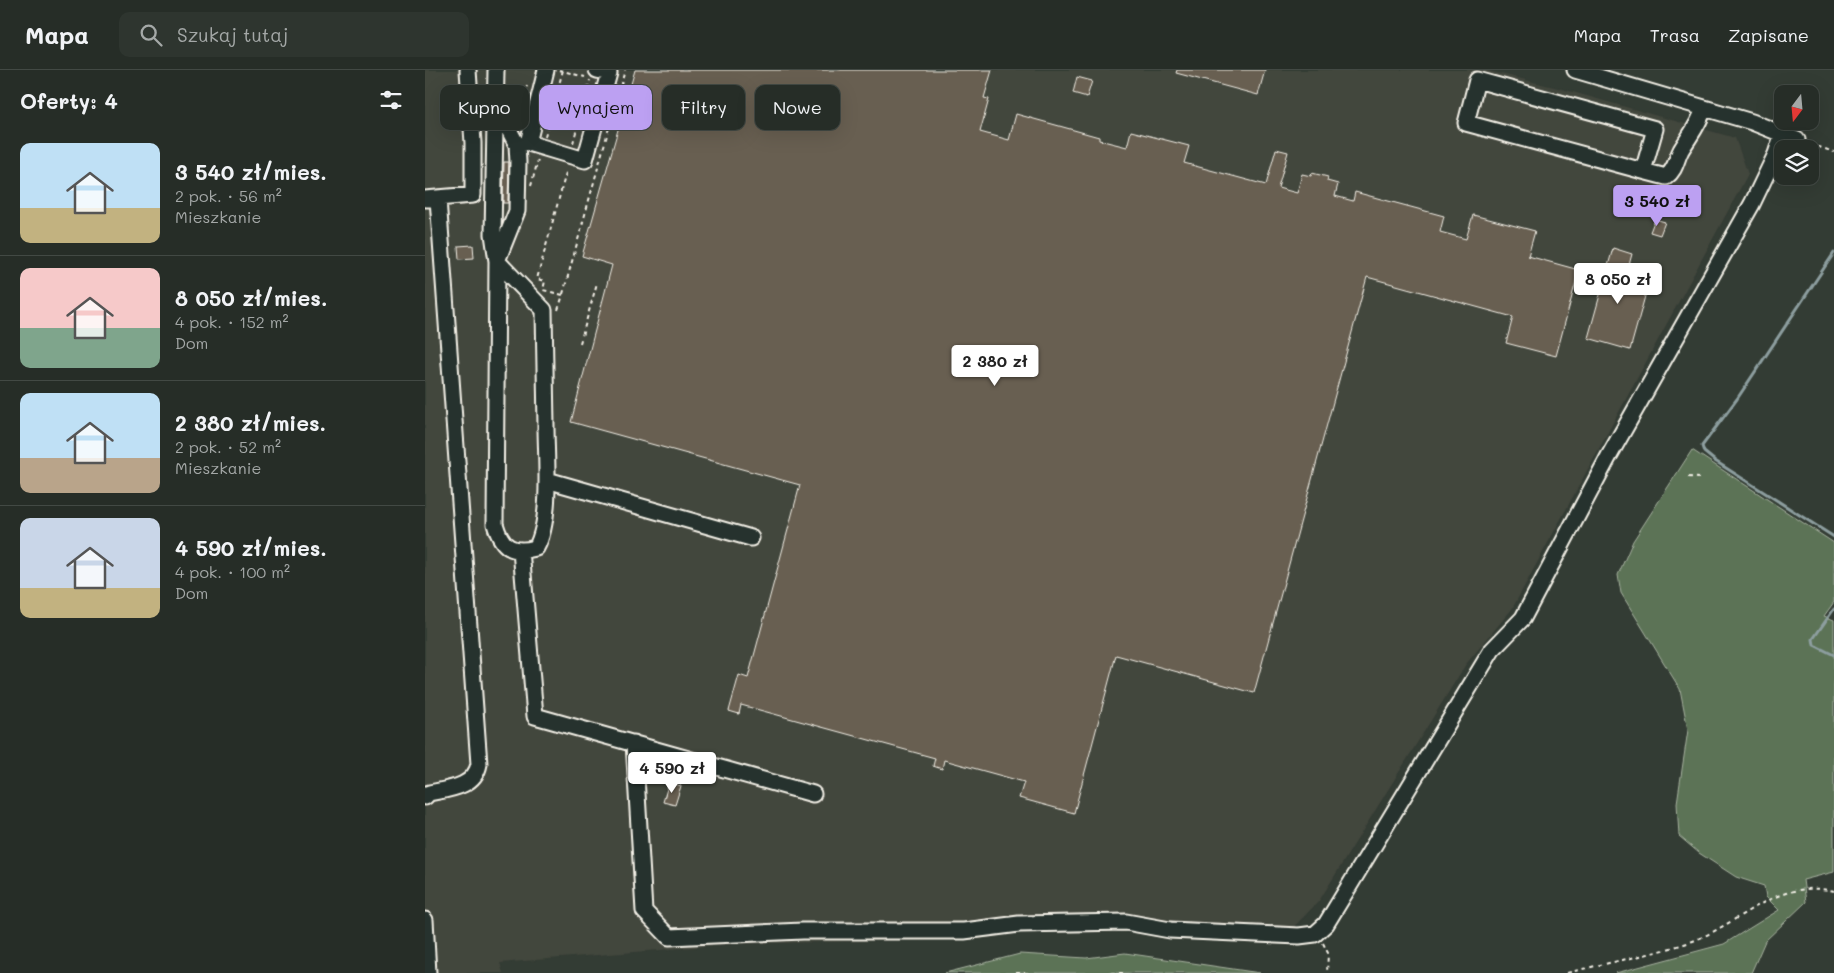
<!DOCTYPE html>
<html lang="pl">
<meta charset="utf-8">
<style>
body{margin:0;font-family:Mali,sans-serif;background:#2e352f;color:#f1f3f6;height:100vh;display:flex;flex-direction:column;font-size:19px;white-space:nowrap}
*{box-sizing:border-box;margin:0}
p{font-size:16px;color:#a4a8a7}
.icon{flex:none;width:28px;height:28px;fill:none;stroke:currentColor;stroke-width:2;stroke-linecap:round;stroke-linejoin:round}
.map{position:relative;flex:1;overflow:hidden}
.drawer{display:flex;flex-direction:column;background:#262d27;width:425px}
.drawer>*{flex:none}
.hud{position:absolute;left:15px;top:15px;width:475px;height:45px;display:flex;gap:10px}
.needle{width:32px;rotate:196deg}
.controls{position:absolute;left:1349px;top:15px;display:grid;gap:10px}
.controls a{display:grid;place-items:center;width:45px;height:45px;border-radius:10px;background:#262d27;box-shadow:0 5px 20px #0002,0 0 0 1px #424944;font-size:25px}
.price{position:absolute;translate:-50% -42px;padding:0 11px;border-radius:5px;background:#fff;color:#222;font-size:16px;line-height:32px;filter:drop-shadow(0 1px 2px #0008)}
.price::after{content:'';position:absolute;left:50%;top:30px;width:15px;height:11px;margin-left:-8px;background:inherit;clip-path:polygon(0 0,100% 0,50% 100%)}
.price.on{background:#bca0f2;color:#111}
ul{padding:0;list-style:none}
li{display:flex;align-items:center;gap:15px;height:125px;padding:0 20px}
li+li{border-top:1px solid #424944}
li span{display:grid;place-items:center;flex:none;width:140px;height:100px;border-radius:10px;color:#555}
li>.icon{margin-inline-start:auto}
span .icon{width:60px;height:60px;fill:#fffc;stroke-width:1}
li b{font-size:21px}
h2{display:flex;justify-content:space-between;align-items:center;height:60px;padding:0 20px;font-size:21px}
.chip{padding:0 18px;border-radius:10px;background:#262d27;box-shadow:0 5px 20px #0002,0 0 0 1px #424944;font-size:18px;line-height:45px}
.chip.on{background:#bca0f2;color:#111}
header{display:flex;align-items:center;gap:30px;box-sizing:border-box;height:70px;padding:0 25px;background:#262d27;border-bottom:1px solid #424944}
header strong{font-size:24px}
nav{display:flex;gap:28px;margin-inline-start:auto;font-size:18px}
.search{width:350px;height:45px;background:#2e352f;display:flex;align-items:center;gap:12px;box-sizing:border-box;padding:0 18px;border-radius:10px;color:#a4a8a7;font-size:19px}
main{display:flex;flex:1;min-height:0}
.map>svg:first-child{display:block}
</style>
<header>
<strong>Mapa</strong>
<div class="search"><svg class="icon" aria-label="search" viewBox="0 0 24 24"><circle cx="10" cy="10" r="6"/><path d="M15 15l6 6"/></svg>Szukaj tutaj</div>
<nav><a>Mapa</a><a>Trasa</a><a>Zapisane</a></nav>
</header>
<main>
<section class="drawer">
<h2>Oferty: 4<svg class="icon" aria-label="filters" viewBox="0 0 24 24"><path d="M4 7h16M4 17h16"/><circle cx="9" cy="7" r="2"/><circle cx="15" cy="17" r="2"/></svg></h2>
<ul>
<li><span style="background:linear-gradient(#bfe0f5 65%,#c2b280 0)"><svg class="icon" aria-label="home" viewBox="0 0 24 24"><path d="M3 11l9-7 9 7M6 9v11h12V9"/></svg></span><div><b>3 540 zł/mies.</b><p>2 pok. · 56 m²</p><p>Mieszkanie</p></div></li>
<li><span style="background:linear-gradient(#f6c9c9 60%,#7fa58c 0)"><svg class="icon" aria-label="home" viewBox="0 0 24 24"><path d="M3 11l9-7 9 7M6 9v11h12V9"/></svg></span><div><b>8 050 zł/mies.</b><p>4 pok. · 152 m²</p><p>Dom</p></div></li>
<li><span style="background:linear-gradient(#bfe0f5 65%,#b9a48a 0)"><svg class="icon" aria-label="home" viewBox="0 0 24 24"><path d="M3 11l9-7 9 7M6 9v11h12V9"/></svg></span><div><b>2 380 zł/mies.</b><p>2 pok. · 52 m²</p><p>Mieszkanie</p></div></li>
<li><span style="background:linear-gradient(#c9d6e8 70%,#c2b280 0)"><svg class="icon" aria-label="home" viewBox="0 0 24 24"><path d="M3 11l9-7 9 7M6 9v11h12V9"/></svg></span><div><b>4 590 zł/mies.</b><p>4 pok. · 100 m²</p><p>Dom</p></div></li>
</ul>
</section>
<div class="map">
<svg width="1409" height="903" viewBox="0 0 1409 903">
<rect width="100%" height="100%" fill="#333c34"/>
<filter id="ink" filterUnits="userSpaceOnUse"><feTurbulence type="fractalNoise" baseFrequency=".02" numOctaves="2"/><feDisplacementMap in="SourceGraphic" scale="10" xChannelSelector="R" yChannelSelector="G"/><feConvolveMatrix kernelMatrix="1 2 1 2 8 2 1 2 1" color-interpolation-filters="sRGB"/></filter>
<g filter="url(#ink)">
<path fill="#43463d" d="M0,0H1060L1137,19L1310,68L1323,104L1087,539L1041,594L894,831L854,872L743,869L705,862L596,863L552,869L308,874L75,893L78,903H0Z"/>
<path fill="#5b7357" stroke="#a8b2a0" d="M1267,380L1409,473V532L1399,546L1409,550V802L1378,810L1381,832L1340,871L1326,903H1191L1299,874L1354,840L1341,827L1339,816L1311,807L1274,783L1254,766L1252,733L1263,660L1255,619L1196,523L1193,505L1208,471Z
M700,883L835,903H520L595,884L661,888Z"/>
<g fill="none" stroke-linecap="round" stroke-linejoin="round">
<path stroke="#8d9e9f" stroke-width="3" d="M1409,183L1312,329L1277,376L1279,382L1290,391L1409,467
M1409,539L1388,569L1389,575L1409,585"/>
</g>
<path fill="#685f51" stroke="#f4f1e8" d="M210,0H567L559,28L564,29L555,62L584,70L591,44L674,67V70L702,77L706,61L764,76L759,93L841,115L851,79L863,82L853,118L872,123L877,104L886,106L887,103L903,107L902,111L913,114L910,126L928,131L930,122L1019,146L1015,162L1041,169L1048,145L1110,161L1103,186L1154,200L1131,286L1081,273L1088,247L942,207L829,623L691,585L649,743L594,728L599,712L519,690L517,699L508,696L510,688L316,635L314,644L304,641L314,605L323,608L375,415L146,352L187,195L157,186Z
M752,0H840L833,25L751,3Z
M652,7L667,11L662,27L648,23Z
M79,92H84L83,133H78Z
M1222,120L1231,122L1227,136L1218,134Z
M1230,149L1240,152L1235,165L1225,162Z
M48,175L49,188L34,189L33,176Z
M1188,178L1207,184L1199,213L1222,219L1205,280L1163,268Z
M244,712L256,716L250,735L238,732Z"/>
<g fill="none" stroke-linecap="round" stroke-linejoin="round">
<g stroke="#f4f1e8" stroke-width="19">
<path id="minor" d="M71,0L68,164L72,191L70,454C77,478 87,484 111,478C127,450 121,388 121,356C120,317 120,279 119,240L72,191
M121,0L103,73L160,90L184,3L172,0
M1150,0L1327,52L1372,70
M71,35L92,75L93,92L92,141L72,191
M1218,101L1230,59L1052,10L1041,53L1218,101L1241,107C1251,100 1251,89 1256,80C1265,65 1274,55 1279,38
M0,129L48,125V73L43,0
M122,410L326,468
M96,480L110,646L388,724
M209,673L219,841L244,867L378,861H539L594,854L701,852L745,860L874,866L890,864L901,854L923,818L1067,580L1098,548L1184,386L1327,134L1351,84L1358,63
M0,727L4,723C24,719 50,717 54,694L13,129
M0,850L3,903"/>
</g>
<path stroke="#f4f1e8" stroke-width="2" stroke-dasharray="4 4" stroke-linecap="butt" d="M134,0L160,7
M93,48L102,16
M120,66L138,0
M148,73L165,10
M1385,74L1409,82
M106,116L113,90
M138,224L200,0
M133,240L138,225L118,220L120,211L112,209L142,99
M155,273L172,213
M1263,407L1274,408
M898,873L903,883L902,903
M591,903H603
M678,903H701
M1142,903C1183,892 1224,886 1265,872C1316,854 1350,808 1409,821"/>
<use href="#minor" stroke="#26332d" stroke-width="15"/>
</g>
</g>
</svg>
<div class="controls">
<a><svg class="needle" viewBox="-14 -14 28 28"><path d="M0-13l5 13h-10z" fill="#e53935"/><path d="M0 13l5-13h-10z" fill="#a4a8a7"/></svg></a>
<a><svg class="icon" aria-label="layers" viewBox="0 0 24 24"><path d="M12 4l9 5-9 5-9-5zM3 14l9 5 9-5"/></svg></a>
</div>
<b class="price on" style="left:1232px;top:157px">3 540 zł</b>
<b class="price" style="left:1193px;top:235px">8 050 zł</b>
<b class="price" style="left:570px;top:317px">2 380 zł</b>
<b class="price" style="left:247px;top:724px">4 590 zł</b>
<div class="hud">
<a class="chip">Kupno</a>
<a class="chip on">Wynajem</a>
<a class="chip">Filtry</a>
<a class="chip">Nowe</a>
</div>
</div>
</main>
